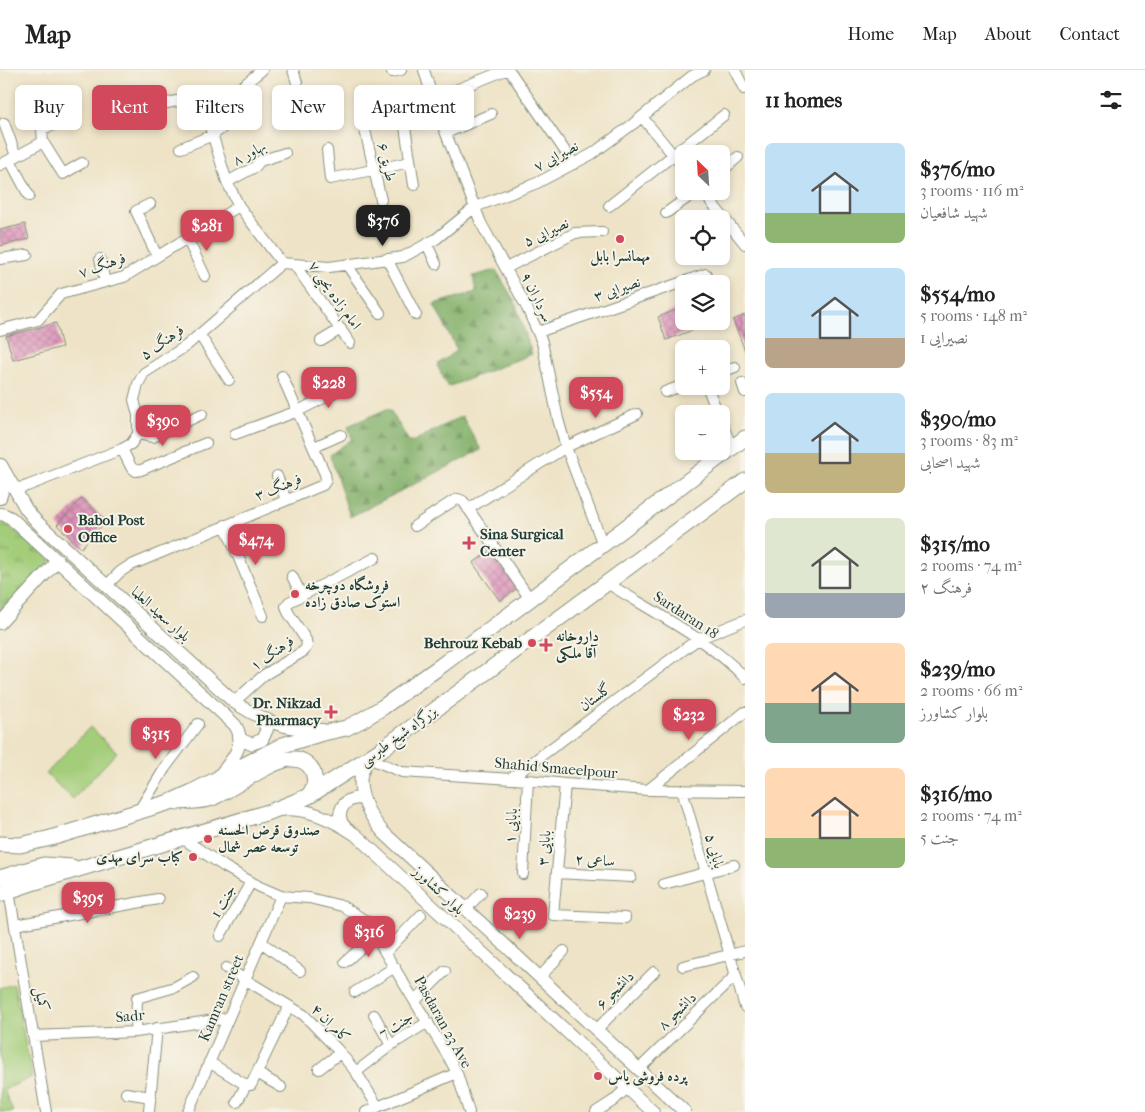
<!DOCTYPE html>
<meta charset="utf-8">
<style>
body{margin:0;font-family:"IM FELL French Canon",Amiri,serif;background:#f2f2f2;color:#222;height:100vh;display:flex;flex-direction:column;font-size:19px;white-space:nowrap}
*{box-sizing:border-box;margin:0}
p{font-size:16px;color:#767676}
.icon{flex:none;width:28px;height:28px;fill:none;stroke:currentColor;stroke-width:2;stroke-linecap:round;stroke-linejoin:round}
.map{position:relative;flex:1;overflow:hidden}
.drawer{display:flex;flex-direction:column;background:#fff;width:400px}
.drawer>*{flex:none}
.guide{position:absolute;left:15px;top:15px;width:475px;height:45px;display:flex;gap:10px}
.needle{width:32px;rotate:335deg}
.controls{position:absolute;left:675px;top:75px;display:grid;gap:10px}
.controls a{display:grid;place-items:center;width:55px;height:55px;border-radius:8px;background:#fff;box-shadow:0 2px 8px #0003;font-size:25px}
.price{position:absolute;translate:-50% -42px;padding:0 11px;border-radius:10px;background:#d1495b;color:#fff;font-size:16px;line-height:32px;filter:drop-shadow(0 1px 2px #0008)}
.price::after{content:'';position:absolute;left:50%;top:30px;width:15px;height:11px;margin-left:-8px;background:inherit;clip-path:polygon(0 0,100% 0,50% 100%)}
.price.current{background:#222;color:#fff}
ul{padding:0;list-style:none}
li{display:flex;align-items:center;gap:15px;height:125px;padding:0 20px}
li span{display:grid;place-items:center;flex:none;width:140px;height:100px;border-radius:8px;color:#555}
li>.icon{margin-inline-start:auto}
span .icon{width:60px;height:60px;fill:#fffc;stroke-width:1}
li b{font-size:21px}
h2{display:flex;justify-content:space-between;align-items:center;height:60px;padding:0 20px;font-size:21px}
.chip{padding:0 18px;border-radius:8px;background:#fff;box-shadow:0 2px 8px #0003;font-size:18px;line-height:45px}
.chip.current{background:#d1495b;color:#fff}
header{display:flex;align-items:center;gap:30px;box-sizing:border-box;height:70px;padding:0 25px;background:#fff;border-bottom:1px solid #e0e0e0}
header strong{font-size:24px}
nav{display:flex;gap:28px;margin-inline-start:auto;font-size:18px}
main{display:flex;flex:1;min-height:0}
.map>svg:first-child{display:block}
</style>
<header>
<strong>Map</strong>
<nav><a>Home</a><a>Map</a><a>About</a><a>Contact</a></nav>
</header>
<main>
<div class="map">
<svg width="745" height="1042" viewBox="0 0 745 1042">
<defs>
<pattern id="forest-firs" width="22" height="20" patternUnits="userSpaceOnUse" patternTransform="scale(1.25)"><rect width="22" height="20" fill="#82b069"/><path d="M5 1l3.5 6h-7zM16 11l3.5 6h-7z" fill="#6a9057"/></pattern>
<pattern id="park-tufts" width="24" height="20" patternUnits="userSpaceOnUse" patternTransform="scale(1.25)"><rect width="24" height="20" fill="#a3cd79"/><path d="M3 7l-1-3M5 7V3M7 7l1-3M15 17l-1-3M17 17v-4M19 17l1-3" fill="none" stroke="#84a864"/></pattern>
<pattern id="building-cross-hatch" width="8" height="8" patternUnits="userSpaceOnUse" patternTransform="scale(1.25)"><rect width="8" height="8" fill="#dc8db7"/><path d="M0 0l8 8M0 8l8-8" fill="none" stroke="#b27496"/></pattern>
</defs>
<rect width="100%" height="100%" fill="#f7f3e8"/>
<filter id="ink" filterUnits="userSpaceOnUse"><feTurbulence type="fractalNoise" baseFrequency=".02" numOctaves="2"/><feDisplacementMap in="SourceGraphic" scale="10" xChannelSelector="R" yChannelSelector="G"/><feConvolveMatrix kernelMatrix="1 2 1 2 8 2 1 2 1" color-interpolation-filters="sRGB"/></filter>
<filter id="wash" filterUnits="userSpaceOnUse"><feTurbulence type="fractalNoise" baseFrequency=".0096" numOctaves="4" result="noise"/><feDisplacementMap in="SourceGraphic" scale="20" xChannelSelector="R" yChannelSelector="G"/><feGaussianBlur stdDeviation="1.12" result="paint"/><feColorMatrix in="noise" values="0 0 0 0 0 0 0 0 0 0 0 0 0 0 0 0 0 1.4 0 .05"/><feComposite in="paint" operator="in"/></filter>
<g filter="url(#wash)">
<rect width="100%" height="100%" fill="#eee3c6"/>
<path fill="#a3cd79" stroke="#618556" d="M90,657L117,682L73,729L46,704Z
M14,914L32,1007L4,1020L13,1042H0V918Z"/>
<path fill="url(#forest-firs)" stroke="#50764e" d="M496,200L515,232L532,284L448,317L437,295L457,280L434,234L476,222L473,206Z
M389,338L410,373L462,346L481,380L350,447L330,385L352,369L348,356Z"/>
<path fill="url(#park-tufts)" stroke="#618556" d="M0,449L51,490L0,544Z"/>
<g id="blocks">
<path fill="url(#building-cross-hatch)" d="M25,154L29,169L0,176V160Z
M684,237V251H694L696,259L666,270L658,247Z
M745,245V281L733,250Z
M56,253L62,277L13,290L6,266Z
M82,428L106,451L81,478L57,455Z
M493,479L519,517L500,531L473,493Z"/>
</g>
</g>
<g filter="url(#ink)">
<use href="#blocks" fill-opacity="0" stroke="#86907d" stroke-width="1"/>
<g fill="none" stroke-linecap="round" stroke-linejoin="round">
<g stroke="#86907d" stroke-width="12">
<path id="minor" d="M293,0L297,13
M424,0L434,33L481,153L527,238L542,272L558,349L566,377L603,475
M509,0L574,94
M735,0L744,19
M392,2L401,0
M433,29L506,0
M167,33L211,24H233L262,0
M27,45L46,37L52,55
M207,47L227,112L239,136L282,193
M642,47L684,98
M4,53L16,86
M365,60L381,130
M446,63L491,44
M43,72L63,104L82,93
M181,78L213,65L238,46L233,24
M327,80L330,109L410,92
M10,90L29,126
M0,95L43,72L42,59L67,50
M721,102L738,87
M227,112L255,97L260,91L285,83
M414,115L403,44L434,33
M702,121L745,174
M150,134L136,141L157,186
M609,136L724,45
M666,143L697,121
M187,168L205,206
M427,174L436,194
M0,189L27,185
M100,189L105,212
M387,189L416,245
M282,193L329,197L403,187L436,169L475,137L537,113L592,84L633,54L692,6L704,0
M294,194L350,273
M347,195L380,243
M506,198L575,163L602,162
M0,260L38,250L61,224L124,207L239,136
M538,262L706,204
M199,264L229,310
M321,271L341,259
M721,302L735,297
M742,313L745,322
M707,316L718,344
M665,322L684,315
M721,351L732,378
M138,364L153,367L202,344
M235,364L298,341L349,315
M314,377L341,365
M122,379L131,397L136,401L141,400L206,373
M277,406L286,430
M13,416L21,418L27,416L122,379L131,374L138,364V345L134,330L138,314L144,303L186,276L282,193
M468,439L566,377L637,344
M225,455L263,546
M415,456L453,431L458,429L463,431L530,529
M292,506L302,526
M607,513C650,540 711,571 745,608
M106,516L120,502L129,496L323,415L326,410L325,404L282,306
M234,632L264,605L304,581L307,576L306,570L288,542L286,536L289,532L375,488
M368,688L402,702L528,710L565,714L648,720L745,721
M510,709L698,569L745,550
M565,714L553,845L625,848
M648,720L745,642
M682,720L745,937
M138,742L165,698L198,654
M182,768L225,797L260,817L281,826L309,828L342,836L366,851L449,988L457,1003L469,1042
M557,803L631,807
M523,804L528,710
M664,814L734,795
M9,821L46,1042
M466,839L481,823
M15,855L158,829
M220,866L251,812
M261,872L300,901
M386,882L421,845
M345,892L376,865
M683,896L745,881
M226,898L304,945L337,979L356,1002L378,1037
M540,907L564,881
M355,922L395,897
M416,930L445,901
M374,945L391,975
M596,960L654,902
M136,962L137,928L175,917L193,907
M33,966L136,962L228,948
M209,992L246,1015H251L289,936
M319,999L340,983
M639,999L736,905
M356,1002L391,975L428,952
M257,1003L281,1017
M126,1023L151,1027
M237,1032L246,1015
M149,1041L157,958
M188,1042L281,826
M366,1042L457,1003
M596,1042L613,1031L627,1018"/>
</g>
<g stroke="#86907d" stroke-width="14">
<path id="major" d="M1,395L26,439L36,451L234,632C264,652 287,660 323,660
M0,428L4,415L3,401
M0,444L5,445L11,448L235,655C248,674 230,693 218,707
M0,553L57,491
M240,669L251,674L262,670L267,659L262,649
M368,688C366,694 362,700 361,706C358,726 371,748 383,762L685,1042
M280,740C306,736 335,751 356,765L653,1042
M348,760C331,746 344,724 364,729"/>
</g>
<g stroke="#86907d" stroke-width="17">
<path id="highway" d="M177,732C189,731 201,732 212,728C233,719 271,690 291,689C302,688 312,695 314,706C316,714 313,721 307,727
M0,774L20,775L51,768L170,732L192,722L283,675L319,664L346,658L360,651L383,637L442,595L745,368
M0,808L44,795L72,797
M0,824L35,812L272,741L309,726L382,679L745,411"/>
</g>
<use href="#minor" stroke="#fff" stroke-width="10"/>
<use href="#major" stroke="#fff" stroke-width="12"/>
<use href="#highway" stroke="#fff" stroke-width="15"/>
</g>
</g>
<g fill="#d1495b" stroke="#f7f3e8" stroke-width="2">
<circle cx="620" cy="169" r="5"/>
<circle cx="68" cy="459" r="5"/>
<path d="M466.5 465.5h5v5h5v5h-5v5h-5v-5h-5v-5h5z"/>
<circle cx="295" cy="524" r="5"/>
<circle cx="532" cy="573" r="5"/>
<path d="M543.5 567.5h5v5h5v5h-5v5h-5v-5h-5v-5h5z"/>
<path d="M328.5 634.5h5v5h5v5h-5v5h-5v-5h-5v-5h5z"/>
<circle cx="208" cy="769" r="5"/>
<circle cx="193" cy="787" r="5"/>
<circle cx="598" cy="1006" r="5"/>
</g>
<g text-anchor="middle" stroke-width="4" stroke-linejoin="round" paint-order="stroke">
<g font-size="15" fill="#1f3d34" stroke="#f7f3e8">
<text transform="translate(249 83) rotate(-28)" y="5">بهاور ۸</text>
<text transform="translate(556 86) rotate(-28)" y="5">نصیرایی ۷</text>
<text transform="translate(387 92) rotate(77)" y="5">طریق ۶</text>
<text transform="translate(546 162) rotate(-25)" y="5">نصیرایی ۵</text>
<text transform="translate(102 195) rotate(-19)" y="5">فرهنگ ۷</text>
<text transform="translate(617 219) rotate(-19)" y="5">نصیرایی ۳</text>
<text transform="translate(335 225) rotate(55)" y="5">امام زاده یحیی ۷</text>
<text transform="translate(537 227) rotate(64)" y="5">سرداران ۹</text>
<text transform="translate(162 272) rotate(-35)" y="5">فرهنگ ۵</text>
<text transform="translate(278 417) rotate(-22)" y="5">فرهنگ ۳</text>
<text transform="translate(161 544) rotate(42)" y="5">بلوار سعید العلما</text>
<text transform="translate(686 545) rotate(33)" y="5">Sardaran 18</text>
<text transform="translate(272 583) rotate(-35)" y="5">فرهنگ ۱</text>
<text transform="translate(595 627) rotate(-37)" y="5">گلستان</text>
<text transform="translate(398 666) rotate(-36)" y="5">بزرگراه شیخ طبرسی</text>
<text transform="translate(556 698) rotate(5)" y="5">Shahid Smaeelpour</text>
<text transform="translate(511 756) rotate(-87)" y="5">بابایی ۱</text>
<text transform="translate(544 778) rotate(-85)" y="5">بابایی ۳</text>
<text transform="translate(715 781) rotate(74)" y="5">بابایی ۵</text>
<text transform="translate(595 790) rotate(3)" y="5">ساعی ۲</text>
<text transform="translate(439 820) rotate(43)" y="5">بلوار کشاورز</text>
<text transform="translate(223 831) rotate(-60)" y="5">جنت 1</text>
<text transform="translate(615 920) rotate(-45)" y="5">دانشجو ۶</text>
<text transform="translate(221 928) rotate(-67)" y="5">Kamran street</text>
<text transform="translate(42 929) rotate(80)" y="5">کمیل</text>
<text transform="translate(677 941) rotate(-44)" y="5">دانشجو ۸</text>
<text transform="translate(130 946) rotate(-5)" y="5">Sadr</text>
<text transform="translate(443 952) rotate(61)" y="5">Pasdaran 23 Ave</text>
<text transform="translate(331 953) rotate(45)" y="5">کامران ۴</text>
<text transform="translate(396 955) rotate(-33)" y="5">جنت 7</text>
</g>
<g font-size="15" font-weight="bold" fill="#1f3d34" stroke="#f7f3e8" text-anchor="start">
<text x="620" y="191" text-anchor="middle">مهمانسرا بابل</text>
<text x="78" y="455">Babol Post<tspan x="78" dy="17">Office</tspan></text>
<text x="480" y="469">Sina Surgical<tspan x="480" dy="17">Center</tspan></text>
<text x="305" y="520">فروشگاه دوچرخه<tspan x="305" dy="17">استوک صادق زاده</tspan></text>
<text x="556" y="571">داروخانه<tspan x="556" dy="17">آقا ملکی</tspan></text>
<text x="522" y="578" text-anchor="end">Behrouz Kebab</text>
<text x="321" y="638" text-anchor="end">Dr. Nikzad<tspan x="321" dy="17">Pharmacy</tspan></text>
<text x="218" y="765">صندوق قرض الحسنه<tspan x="218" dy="17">توسعه عصر شمال</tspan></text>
<text x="183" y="792" text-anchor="end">کباب سرای مهدی</text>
<text x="608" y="1011">پرده فروشی یاس</text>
</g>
</g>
</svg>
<div class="controls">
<a><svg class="needle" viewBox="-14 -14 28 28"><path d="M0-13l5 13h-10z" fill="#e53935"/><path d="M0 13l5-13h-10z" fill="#767676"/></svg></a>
<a><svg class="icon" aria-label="locate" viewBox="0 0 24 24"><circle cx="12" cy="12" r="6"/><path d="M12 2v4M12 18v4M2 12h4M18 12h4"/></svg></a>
<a><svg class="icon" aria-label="layers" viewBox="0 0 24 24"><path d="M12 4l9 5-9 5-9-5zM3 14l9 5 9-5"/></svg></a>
<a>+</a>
<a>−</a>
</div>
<b class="price current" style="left:383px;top:177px">$376</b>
<b class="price" style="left:207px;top:182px">$281</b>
<b class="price" style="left:329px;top:339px">$228</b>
<b class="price" style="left:596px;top:349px">$554</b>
<b class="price" style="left:163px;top:377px">$390</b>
<b class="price" style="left:256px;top:496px">$474</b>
<b class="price" style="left:689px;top:671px">$232</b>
<b class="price" style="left:156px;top:690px">$315</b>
<b class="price" style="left:88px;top:854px">$395</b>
<b class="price" style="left:520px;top:870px">$239</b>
<b class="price" style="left:369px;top:888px">$316</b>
<div class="guide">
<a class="chip">Buy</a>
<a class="chip current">Rent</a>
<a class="chip">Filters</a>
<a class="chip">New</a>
<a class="chip">Apartment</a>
</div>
</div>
<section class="drawer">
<h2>11 homes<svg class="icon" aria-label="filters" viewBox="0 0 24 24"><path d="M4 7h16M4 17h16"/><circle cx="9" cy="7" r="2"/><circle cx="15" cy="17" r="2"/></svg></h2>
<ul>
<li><span style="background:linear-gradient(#bfe0f5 70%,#8fb573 0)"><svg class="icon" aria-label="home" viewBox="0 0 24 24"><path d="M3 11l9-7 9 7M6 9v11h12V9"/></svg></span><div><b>$376/mo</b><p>3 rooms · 116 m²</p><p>شهید شافعیان</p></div></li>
<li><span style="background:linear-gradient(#bfe0f5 70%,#b9a48a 0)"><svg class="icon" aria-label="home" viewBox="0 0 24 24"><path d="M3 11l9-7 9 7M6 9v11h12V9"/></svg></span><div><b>$554/mo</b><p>5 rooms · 148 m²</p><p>نصیرایی 1</p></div></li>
<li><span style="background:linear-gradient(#bfe0f5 60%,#c2b280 0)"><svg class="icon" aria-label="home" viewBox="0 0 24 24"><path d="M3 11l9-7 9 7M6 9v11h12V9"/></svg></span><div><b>$390/mo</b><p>3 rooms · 83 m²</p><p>شهید اصحابی</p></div></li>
<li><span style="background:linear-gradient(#dfe7d0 75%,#9aa5b1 0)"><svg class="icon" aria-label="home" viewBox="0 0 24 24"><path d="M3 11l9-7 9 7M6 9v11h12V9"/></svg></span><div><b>$315/mo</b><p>2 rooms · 74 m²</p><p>فرهنگ ۲</p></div></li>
<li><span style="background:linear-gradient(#ffd9b3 60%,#7fa58c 0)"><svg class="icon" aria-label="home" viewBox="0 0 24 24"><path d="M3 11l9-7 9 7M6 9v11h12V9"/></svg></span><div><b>$239/mo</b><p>2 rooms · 66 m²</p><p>بلوار کشاورز</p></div></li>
<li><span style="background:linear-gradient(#ffd9b3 70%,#8fb573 0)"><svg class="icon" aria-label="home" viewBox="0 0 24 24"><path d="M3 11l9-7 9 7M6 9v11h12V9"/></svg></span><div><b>$316/mo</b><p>2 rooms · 74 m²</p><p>جنت 5</p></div></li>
</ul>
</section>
</main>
